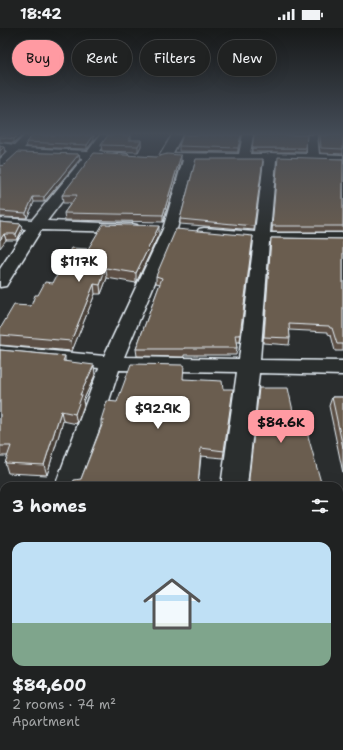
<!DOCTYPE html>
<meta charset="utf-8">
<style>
body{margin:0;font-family:"Shantell Sans",sans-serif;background:#282a2a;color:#f1f3f6;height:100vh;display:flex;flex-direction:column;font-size:15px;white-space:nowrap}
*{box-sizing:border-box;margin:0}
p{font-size:13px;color:#a2a4a5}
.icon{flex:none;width:22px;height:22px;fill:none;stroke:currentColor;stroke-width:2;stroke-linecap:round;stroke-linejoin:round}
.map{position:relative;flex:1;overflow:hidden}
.drawer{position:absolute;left:0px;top:454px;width:343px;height:268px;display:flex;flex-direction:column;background:#202222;border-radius:12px 12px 0 0;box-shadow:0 4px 16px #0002,0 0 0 1px #3d3f40}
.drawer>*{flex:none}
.banner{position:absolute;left:12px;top:12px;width:319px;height:36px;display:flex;gap:8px}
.price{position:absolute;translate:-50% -34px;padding:0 9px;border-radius:8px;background:#fff;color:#222;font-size:13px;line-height:26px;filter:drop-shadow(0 1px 2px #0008)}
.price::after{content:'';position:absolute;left:50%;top:24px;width:12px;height:9px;margin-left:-6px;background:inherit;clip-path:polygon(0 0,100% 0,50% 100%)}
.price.active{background:#ff9aa2;color:#111}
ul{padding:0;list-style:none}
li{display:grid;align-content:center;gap:8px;height:212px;padding:0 12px}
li+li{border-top:1px solid #3d3f40}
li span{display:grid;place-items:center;height:124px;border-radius:12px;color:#555}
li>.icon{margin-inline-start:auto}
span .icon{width:72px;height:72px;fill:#fffc;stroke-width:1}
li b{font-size:17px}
h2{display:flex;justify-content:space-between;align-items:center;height:48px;padding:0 12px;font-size:17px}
.chip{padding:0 14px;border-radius:18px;background:#202222;box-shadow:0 4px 16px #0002,0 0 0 1px #3d3f40;font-size:14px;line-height:36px}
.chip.active{background:#ff9aa2;color:#111}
.status{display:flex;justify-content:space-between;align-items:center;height:28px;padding:0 20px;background:#202222;direction:ltr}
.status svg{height:11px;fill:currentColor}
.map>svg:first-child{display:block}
</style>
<div class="status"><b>18:42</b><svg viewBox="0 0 49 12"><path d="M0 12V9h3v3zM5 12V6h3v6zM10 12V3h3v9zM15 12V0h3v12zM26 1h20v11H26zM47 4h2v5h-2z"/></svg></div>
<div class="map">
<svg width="343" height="722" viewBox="0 0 343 722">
<rect width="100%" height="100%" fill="#2a2d2e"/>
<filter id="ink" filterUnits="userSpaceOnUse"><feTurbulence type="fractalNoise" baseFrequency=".025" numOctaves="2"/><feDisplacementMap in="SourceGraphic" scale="8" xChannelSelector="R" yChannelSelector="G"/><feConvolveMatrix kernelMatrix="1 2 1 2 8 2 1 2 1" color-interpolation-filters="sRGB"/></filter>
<g filter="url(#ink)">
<path fill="#3d3b38" d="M0,518L4,522V578L0,587Z"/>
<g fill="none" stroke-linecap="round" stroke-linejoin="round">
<g stroke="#e8f1f8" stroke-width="3">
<path id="minor" d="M25,107H36L24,120L88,123L100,107H110L99,123L127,126L129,128L127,130H95L47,193L132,196L137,197L139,200L137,203L132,204L41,202L6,258L0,259V241L26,201L0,198V190L32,192L83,130L18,127L4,141L0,142V131L8,123L0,121V115L15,117Z
M172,107H182L173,125L239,126L243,107H253L250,126H265L270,125L307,126V107H317L319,126L343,127V135L276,132L270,205H343V215L269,214L260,332L343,333V347L259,345L247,458H221L237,344L119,342L81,458H55L99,340L0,330V318L104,328L163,201L183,132C176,132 169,131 162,129L160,127ZM195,133H264L255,204L204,200L199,201L197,204L199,207L204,208L254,213L239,331L124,329L177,201Z
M0,474L4,476V502L0,500Z
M339,575L343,576V608L339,607Z
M4,615V659L0,660V617Z
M192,718H230V722H192Z"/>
</g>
<use href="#minor" fill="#2a2d2e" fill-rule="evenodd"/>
</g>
<path fill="#5b5045" stroke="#e8f1f8" d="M0,107H23L14,115L0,114Z
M33,107H87L94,112L87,121L27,119L26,114Z
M131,107V112H141V118L138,124L102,123L101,117Z
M183,107H242L238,124L179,123V118Z
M318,107H343V126L320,125Z
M252,120H306V124H252Z
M79,126L80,131L44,174H34L27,190L0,189V138Z
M263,131L254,202L180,196V191Z
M343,131V204H272L277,134Z
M181,133L163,194L65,192L64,185L71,175H63L62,167Z
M0,194L21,196L22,202L17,212H6Z
M159,206L136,255L107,250L101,266H95L72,323L0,317V301L31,278L38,267L53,255L88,221Z
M253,208L240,314H236L237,320L236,327H184V329L137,328L136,321L160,256L156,255V248Z
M271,210L343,211V323H335L331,307L328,306V304L289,302L290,310L289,317L263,315Z
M0,322L65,328V333L95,347L83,373L84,377L77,396L63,393L47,447L8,445L5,435L8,428H0Z
M183,351L223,361L232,369L223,430L201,428L198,458H72L81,451L101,398V392L117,374Z
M259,360L293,383L322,458H248Z
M332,369H343V445L329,378Z
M343,491V563L339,562V492Z
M4,613V664L0,663V651H1Z
M339,641L343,642V722H334V718H339Z
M228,718H281V722H227Z"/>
<path fill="#4a4138" stroke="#e8f1f8" d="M18,107H23L14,115V111Z
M94,107V112L87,121V117Z
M241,107H242L238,124V120Z
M141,112V118L138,124V118Z
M4,119L5,124L0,129V123Z
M79,126L80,131L44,174V169Z
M181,127V133L163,194V187Z
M33,169L34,174L27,190L26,185Z
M21,196L22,202L17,212L16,206Z
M159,198V206L136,255V245Z
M4,206L6,212L0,220V212Z
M106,240L107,250L101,266L100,257Z
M94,256L95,266L72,323L71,313Z
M94,337L95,347L83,373L84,377L77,396L75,386L80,367Z
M61,383L63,393L47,447L44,437Z
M82,718H86L85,722H81Z"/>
<path fill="#6a5d50" stroke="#e8f1f8" d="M0,107H18L14,111L0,109Z
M33,107H94L87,117L26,114Z
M108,107H131L129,112H141L138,118L101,117Z
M183,107H241L238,120L179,118Z
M254,107H307L306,120H252Z
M320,107H343V121L321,120Z
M0,118L4,119L0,123Z
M18,124L79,126L44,169H33L26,185L0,183V138L4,137Z
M94,125L156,129L167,126L181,127L163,187L64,185L77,167H62Z
M278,129L343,131V198H272Z
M196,131H263L254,198L180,191Z
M0,194L21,196L16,206H4L0,212Z
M103,196L159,198L136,245L106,240L100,257L94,256L71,313L0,307V301L14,277L31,278L35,267H38L45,254L53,255L71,220L88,221Z
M176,201L253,208L240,307H235L237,320H184V321H136L162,250L156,248Z
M271,210L343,211V316H337L332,300H330L329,298L289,296L290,310L264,309Z
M0,322L65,328L63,333L94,337L80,367H82L75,386L61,383L44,437L5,435L11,418H0Z
M131,336L184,337L183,351L222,353L223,361H233L224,423L201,420L198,458H72L74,452L81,451L104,392H101L107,373L117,374Z
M259,360H288L293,383H301L322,458H249V450Z
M332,369H343V420Z
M343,491V553L339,552V492Z
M2,613H4V656H0V651H1Z
M339,641L343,642V715H339Z
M0,700H4V718H82L81,722H0Z
M239,718H281V722H238Z"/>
</g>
<linearGradient id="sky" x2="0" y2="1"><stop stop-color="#171919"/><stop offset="0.51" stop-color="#444c57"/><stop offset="1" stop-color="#444c57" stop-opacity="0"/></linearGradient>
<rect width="343" height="208" fill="url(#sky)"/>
</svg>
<b class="price" style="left:79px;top:255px">$117K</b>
<b class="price" style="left:158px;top:402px">$92.9K</b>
<b class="price active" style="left:281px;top:416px">$84.6K</b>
<div class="banner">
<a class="chip active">Buy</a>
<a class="chip">Rent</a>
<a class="chip">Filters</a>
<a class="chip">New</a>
</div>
<section class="drawer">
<h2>3 homes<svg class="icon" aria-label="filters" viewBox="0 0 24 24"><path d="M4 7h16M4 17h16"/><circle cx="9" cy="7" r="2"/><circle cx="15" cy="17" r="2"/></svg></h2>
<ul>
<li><span style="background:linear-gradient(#bfe0f5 65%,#7fa58c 0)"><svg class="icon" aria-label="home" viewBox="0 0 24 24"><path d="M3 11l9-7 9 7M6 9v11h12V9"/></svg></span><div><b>$84,600</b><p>2 rooms · 74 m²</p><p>Apartment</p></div></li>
</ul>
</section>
</div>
